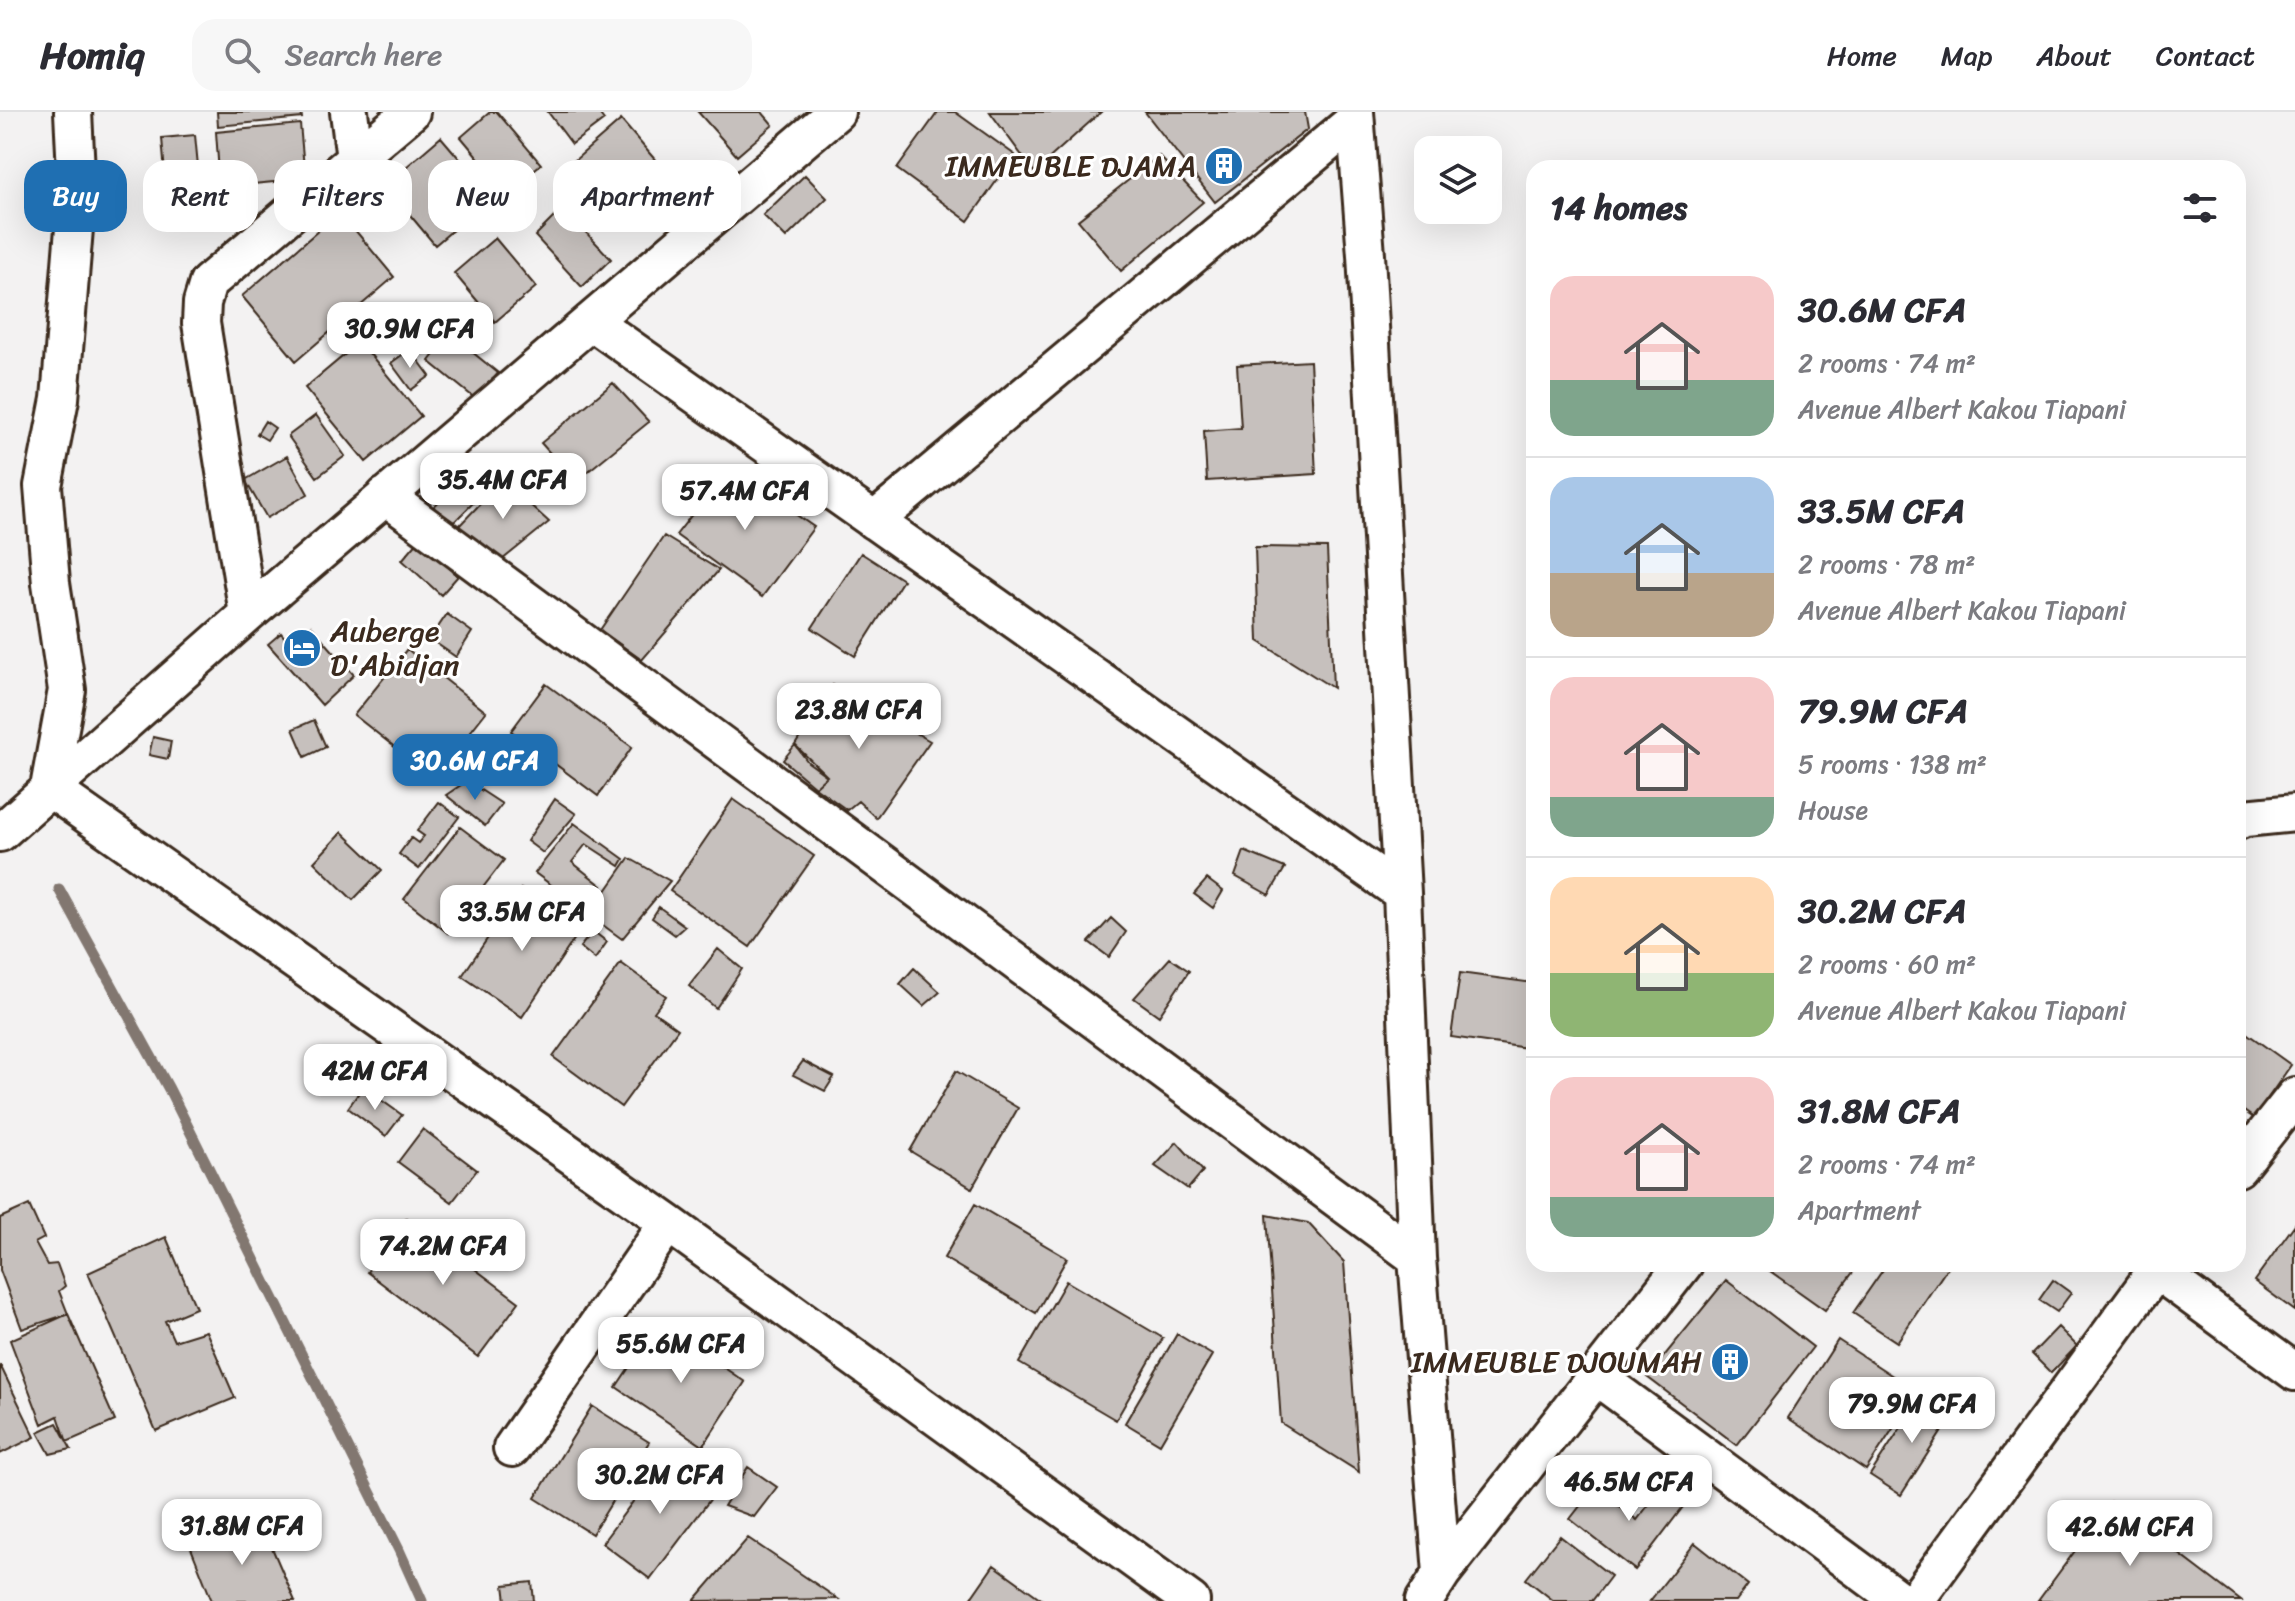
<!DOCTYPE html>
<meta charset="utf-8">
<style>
body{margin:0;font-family:Sriracha,sans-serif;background:#f7f7f7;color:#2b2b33;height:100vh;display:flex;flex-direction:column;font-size:30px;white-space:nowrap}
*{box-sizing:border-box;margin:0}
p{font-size:26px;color:#7c7c81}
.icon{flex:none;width:44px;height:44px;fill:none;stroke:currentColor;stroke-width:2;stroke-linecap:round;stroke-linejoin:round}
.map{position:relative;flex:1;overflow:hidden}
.drawer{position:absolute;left:1526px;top:48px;width:720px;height:1112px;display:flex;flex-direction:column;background:#fff;border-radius:24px;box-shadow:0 8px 32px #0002}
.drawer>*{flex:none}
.hud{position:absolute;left:24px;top:48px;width:760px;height:72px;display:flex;gap:16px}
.fabs{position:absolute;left:1414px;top:24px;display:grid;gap:16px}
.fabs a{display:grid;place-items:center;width:88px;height:88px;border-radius:16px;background:#fff;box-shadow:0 8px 32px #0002;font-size:40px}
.price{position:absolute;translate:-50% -68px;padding:0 18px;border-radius:16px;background:#fff;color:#222;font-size:26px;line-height:52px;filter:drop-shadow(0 2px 4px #0008)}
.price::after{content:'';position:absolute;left:50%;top:48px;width:24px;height:18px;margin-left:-12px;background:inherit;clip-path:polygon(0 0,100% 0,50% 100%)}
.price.selected{background:#1f6fb2;color:#fff}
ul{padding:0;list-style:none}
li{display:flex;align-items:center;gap:24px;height:200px;padding:0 24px}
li+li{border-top:2px solid #e1e1e2}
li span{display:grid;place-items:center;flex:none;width:224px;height:160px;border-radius:24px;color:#555}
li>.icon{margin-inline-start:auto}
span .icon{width:96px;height:96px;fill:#fffc;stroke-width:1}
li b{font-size:34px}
h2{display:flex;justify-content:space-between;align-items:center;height:96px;padding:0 24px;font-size:34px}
.tag{padding:0 28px;border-radius:24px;background:#fff;box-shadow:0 8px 32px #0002;font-size:28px;line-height:72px}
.tag.selected{background:#1f6fb2;color:#fff}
header{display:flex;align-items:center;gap:48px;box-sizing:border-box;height:112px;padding:0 40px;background:#fff;border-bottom:2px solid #e1e1e2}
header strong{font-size:38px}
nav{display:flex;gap:44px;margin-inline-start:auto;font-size:28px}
.search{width:560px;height:72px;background:#f7f7f7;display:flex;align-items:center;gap:20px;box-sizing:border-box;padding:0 28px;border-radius:24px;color:#7c7c81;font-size:30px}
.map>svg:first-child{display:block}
</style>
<header>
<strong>Homiq</strong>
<div class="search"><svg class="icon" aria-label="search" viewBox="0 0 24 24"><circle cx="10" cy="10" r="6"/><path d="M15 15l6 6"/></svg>Search here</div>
<nav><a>Home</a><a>Map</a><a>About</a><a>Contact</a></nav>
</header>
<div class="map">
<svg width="2295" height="1489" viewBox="0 0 2295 1489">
<rect width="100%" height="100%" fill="#f3f2f2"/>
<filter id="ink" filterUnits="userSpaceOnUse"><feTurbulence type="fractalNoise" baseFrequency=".0125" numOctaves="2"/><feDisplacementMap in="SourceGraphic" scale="16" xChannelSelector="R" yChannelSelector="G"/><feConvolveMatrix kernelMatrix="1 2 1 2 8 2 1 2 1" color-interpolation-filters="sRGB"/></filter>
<g filter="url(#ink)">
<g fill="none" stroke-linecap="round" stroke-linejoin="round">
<path stroke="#827770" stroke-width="11" d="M59,777L169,977L399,1438L422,1489"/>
</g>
<path fill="#c6c0bd" stroke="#3b2a1e" stroke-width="2" d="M217,0H301L302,6L218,14Z
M490,0H497L541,52L507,80L461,25Z
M548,0H598L604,8L572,32Z
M698,0H762L773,13L737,44Z
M938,0H955L1015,43L968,109L897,57Z
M990,0H1101L1034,60Z
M1145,0H1305L1308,17L1215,90Z
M621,8L681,78L642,112L604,68L590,81L567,55Z
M300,12L305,67L220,75L216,20Z
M195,23L203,106L169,109L162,26Z
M441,25L492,85L435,133L385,73Z
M1159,44L1203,90L1121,159L1078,108Z
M805,63L827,86L786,126L763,103Z
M563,96L611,147L582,175L535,124Z
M340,100L394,165L296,249L242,184Z
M495,126L536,175L495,210L454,161Z
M401,208L407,217L377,236L371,226Z
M450,222L498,261L477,288L429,249Z
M360,230L421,304L366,350L305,276Z
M410,237L430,264L411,278L391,251Z
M1310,249L1316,362L1207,369L1204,319L1241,316L1237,253Z
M613,271L649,310L586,361L580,347L565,358L541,331Z
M316,303L345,344L317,365L288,324Z
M265,309L275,316L267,328L257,322Z
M287,344L308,382L267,406L245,368Z
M728,356L814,415L762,485L676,423Z
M469,362L487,377L454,410L432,396Z
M503,368L549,410L502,448L458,415Z
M664,424L719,458L642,548L600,518Z
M419,428L458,464L441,483L402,448Z
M1255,435L1327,436L1333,576L1258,529Z
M861,441L903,468L855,544L812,516Z
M447,502L472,520L456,545L430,527Z
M311,514L354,563L322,593L268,532L281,521L290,532Z
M407,537L486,600L434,666L354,603Z
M546,572L632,635L598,684L511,619Z
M833,573L930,629L876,706L858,689L847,698L815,675L827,664L795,633Z
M314,608L326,635L305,645L293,617Z
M153,625L171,629L168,647L149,643Z
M795,633L808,650L827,664L815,675L783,648Z
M467,669L502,692L485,714L446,683Z
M555,687L576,702L543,741L527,729Z
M733,687L814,744L750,835L670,779Z
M439,690L459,705L419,757L399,742L411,726L418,731L424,724L417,719Z
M574,711L624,747L620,754L586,732L572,750L602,774L585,798L535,761Z
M460,715L504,748L448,821L404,787Z
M342,720L382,758L353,788L314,750Z
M1244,739L1285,756L1269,783L1235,764Z
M629,746L670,769L622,827L589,803Z
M1207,767L1223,779L1213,796L1194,782Z
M521,777L581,817L522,905L462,864Z
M659,795L685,814L675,823L652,806Z
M1111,806L1126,820L1109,845L1089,830Z
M593,819L607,830L595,847L580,835Z
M718,837L742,857L716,896L689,874Z
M1170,846L1189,859L1159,904L1134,886Z
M621,851L666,884L654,900L678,917L621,995L553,945Z
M914,856L940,880L924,894L900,872Z
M1460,861L1534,871V937L1451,925Z
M2238,915L2291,953L2254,1006L2238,995Z
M803,949L834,965L825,979L793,963Z
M956,959L1018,996L972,1076L910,1039Z
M363,975L402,1003L386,1024L348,996Z
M423,1017L477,1058L452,1090L398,1050Z
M1177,1030L1203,1059L1188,1077L1155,1054Z
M975,1092L1067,1146L1036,1201L944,1146Z
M29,1093L44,1126L35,1131L47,1153L57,1152L65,1174L59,1179L68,1202L22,1217L0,1158V1106Z
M1267,1103L1308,1111L1344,1150L1359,1360L1281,1311Z
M407,1106L519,1190L478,1245L367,1160Z
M2295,1112V1199L2254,1169Z
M166,1125L196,1196L165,1209L174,1229L206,1219L235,1286L156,1319L88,1161Z
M1760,1152H1859L1825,1198Z
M1887,1152H1950L1897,1230L1853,1201Z
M1726,1168L1813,1235L1737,1333L1647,1265Z
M2053,1168L2071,1181L2057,1200L2039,1188Z
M1066,1169L1163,1226L1116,1308L1019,1251Z
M68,1202L115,1309L67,1330L58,1304L42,1312L10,1228Z
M659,1211L745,1270L703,1334L616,1275Z
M2058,1215L2077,1234L2051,1261L2032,1242Z
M1177,1222L1212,1243L1160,1332L1125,1311Z
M1838,1228L1917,1280L1866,1358L1788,1306Z
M0,1253L35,1325L0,1342Z
M1923,1282L1953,1302L1901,1383L1870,1363Z
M592,1294L649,1330L592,1422L535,1386Z
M57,1311L71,1337L50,1342L38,1320Z
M670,1340L718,1377L650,1467L602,1431Z
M748,1355L777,1375L754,1405L724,1394Z
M1666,1370L1689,1387L1635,1458L1570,1407L1595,1375L1637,1408Z
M2111,1390L2241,1489H2038Z
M260,1408L295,1489H212L191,1436Z
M1560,1424L1611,1464L1592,1489H1554L1526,1467Z
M748,1426L838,1487L694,1489Z
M1695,1431L1748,1473L1736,1489H1650Z
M994,1453L1044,1489H969Z
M532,1470L534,1489H506L504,1473Z"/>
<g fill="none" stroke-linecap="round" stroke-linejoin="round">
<g stroke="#3b2a1e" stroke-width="42">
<path id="minor" d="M349,0L355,47
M1355,0L1366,143L1402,781L1417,1146L1442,1461
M591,209L1402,781
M385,384L1417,1146
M874,409L1355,8
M248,502L201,211L202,191L208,171L411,0
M49,676L668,1111L1191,1489
M49,676L67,578L51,471L43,374L60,287L77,80L73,0
M2238,709L2245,706L2295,701
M0,721L248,502L836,0
M2238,1056L2295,984
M2156,1158L2295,1260
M1597,1265L1901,1489
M512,1336L668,1111
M1424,1489L1442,1461L1684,1152
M1915,1489L2161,1152"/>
</g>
<use href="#minor" stroke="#fff" stroke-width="36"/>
</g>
</g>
<defs>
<g id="building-disc" transform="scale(2)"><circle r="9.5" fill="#1f6fb2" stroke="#fff"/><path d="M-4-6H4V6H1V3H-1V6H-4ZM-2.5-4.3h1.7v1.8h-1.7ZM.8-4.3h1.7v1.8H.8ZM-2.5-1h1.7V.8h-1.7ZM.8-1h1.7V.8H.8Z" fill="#fff"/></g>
<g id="hotel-disc" transform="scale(2)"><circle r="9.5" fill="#1f6fb2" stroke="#fff"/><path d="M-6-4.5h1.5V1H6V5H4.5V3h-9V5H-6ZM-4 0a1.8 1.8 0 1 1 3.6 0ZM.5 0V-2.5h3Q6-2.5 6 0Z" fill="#fff"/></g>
</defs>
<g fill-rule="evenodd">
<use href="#building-disc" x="1224" y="54"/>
<use href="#hotel-disc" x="302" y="536"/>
<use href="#building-disc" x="1730" y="1250"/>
</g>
<g text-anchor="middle" stroke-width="6" stroke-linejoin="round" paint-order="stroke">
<g font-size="30" fill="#3b2a1e" stroke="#fff" text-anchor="end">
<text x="1196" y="64">IMMEUBLE DJAMA</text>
<text x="330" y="529" text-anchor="start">Auberge<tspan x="330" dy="34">D'Abidjan</tspan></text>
<text x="1702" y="1260">IMMEUBLE DJOUMAH</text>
</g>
</g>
</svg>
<div class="fabs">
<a><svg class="icon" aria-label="layers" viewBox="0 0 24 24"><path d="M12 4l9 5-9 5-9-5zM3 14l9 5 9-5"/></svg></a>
</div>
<b class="price" style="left:410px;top:258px">30.9M CFA</b>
<b class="price" style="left:503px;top:409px">35.4M CFA</b>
<b class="price" style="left:745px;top:420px">57.4M CFA</b>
<b class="price" style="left:859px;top:639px">23.8M CFA</b>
<b class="price selected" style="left:475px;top:690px">30.6M CFA</b>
<b class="price" style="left:522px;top:841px">33.5M CFA</b>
<b class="price" style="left:375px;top:1000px">42M CFA</b>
<b class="price" style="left:443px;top:1175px">74.2M CFA</b>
<b class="price" style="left:681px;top:1273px">55.6M CFA</b>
<b class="price" style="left:1912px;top:1333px">79.9M CFA</b>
<b class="price" style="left:660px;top:1404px">30.2M CFA</b>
<b class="price" style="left:1629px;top:1411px">46.5M CFA</b>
<b class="price" style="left:242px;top:1455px">31.8M CFA</b>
<b class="price" style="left:2130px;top:1456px">42.6M CFA</b>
<div class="hud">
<a class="tag selected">Buy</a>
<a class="tag">Rent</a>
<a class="tag">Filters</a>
<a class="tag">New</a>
<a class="tag">Apartment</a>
</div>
<section class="drawer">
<h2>14 homes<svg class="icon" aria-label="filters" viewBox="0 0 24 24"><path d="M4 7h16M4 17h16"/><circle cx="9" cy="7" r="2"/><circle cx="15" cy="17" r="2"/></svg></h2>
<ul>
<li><span style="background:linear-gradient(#f6c9c9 65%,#7fa58c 0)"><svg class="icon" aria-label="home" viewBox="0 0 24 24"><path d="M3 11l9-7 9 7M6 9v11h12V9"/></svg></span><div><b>30.6M CFA</b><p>2 rooms · 74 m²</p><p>Avenue Albert Kakou Tiapani</p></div></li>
<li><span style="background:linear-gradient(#a9c7e8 60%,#b9a48a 0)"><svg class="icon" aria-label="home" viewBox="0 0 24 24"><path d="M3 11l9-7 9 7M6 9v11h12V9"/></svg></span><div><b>33.5M CFA</b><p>2 rooms · 78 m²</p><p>Avenue Albert Kakou Tiapani</p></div></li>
<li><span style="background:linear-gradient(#f6c9c9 75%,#7fa58c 0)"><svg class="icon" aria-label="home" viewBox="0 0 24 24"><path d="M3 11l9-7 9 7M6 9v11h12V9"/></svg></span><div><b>79.9M CFA</b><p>5 rooms · 138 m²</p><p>House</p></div></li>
<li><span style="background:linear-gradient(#ffd9b3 60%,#8fb573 0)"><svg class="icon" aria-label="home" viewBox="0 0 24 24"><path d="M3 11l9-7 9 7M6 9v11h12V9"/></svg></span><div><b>30.2M CFA</b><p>2 rooms · 60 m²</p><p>Avenue Albert Kakou Tiapani</p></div></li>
<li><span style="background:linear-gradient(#f6c9c9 75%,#7fa58c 0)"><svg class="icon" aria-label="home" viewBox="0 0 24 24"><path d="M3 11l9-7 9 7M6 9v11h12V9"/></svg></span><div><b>31.8M CFA</b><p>2 rooms · 74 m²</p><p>Apartment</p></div></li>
</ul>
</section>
</div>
